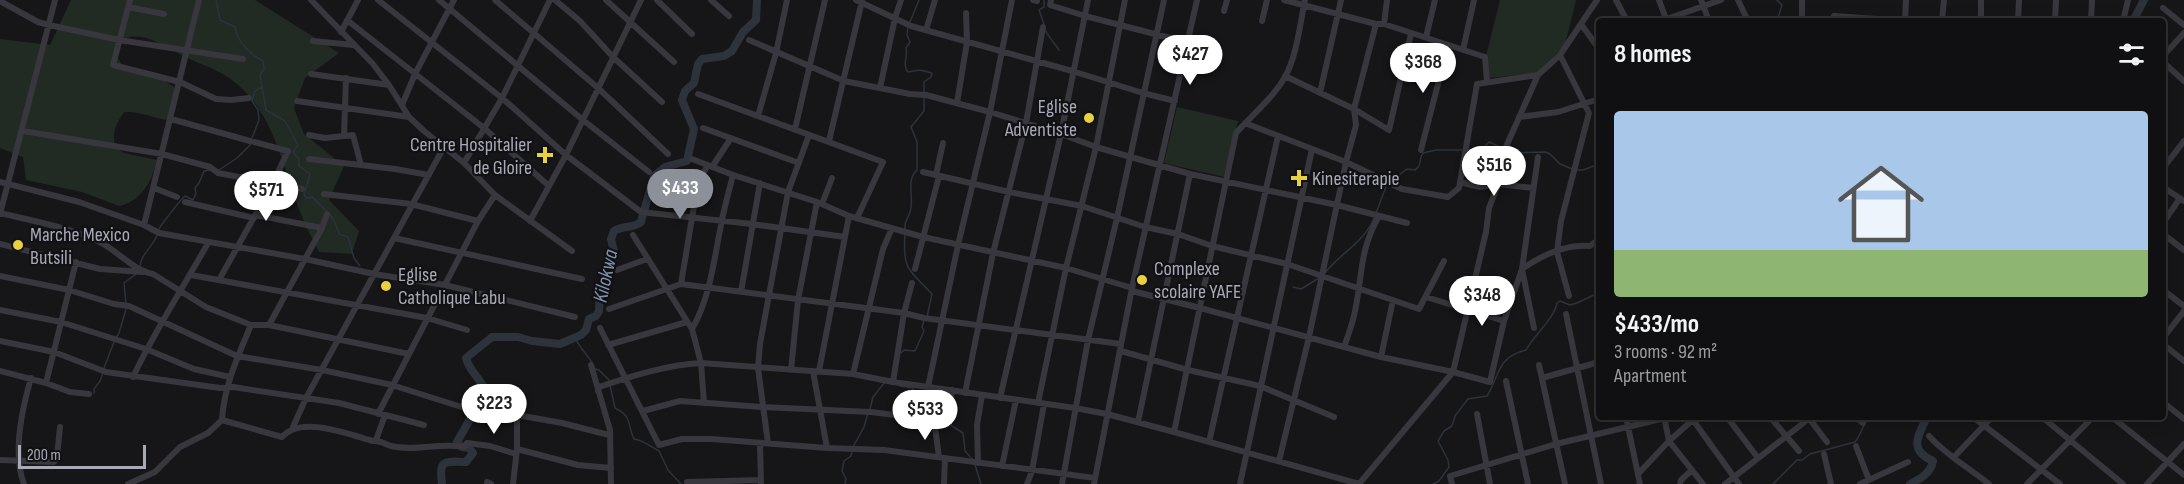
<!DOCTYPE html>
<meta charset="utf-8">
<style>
body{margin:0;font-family:"Sofia Sans Condensed",sans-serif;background:#1e1e20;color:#f1f3f6;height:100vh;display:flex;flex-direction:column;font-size:22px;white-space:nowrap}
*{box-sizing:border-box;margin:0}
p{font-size:20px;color:#9c9d9f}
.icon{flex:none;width:33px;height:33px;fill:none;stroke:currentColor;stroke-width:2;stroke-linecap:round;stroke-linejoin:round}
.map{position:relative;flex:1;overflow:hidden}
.panel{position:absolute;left:1596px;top:18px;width:570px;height:402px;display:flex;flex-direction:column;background:#101012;border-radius:6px;box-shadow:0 3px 15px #0003,0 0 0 2px #303032}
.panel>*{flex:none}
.scale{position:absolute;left:18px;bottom:15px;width:128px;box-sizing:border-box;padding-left:6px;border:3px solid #a9aab7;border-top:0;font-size:16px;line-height:21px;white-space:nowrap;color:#a9aab7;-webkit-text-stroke:4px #111113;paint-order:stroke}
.price{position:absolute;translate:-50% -51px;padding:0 14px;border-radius:21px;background:#fff;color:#222;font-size:20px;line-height:39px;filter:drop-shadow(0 2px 3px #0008)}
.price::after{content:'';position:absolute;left:50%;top:36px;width:18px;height:14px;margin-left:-9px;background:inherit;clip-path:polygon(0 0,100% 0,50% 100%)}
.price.active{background:#8c9099;color:#fff}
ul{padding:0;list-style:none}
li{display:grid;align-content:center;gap:12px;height:318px;padding:0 18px}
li+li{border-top:2px solid #303032}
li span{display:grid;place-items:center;height:186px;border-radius:6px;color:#555}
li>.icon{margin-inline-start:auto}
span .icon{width:108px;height:108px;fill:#fffc;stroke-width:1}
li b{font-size:26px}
h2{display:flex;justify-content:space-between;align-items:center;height:72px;padding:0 18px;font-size:26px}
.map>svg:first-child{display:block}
</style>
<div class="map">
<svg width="2184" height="484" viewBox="0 0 2184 484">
<rect width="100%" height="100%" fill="#161618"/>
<path fill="#222a24" d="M71,0H255L339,53L305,78L294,108L304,134L344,166L329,200L359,231L352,254L319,252C314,241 307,230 303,219C282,169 275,107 226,76C212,67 191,61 176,52C156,42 137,28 117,43V57L126,71L163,80L174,87L177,96L168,120C153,118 140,111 124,112C116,124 112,132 115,147L124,153L157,160C152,181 142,201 119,206L82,192L26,180L23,157L0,148V39L50,45Z
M1500,0H1576L1565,45L1537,73L1489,78L1486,56Z
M1177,107L1238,121L1224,177L1164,163Z"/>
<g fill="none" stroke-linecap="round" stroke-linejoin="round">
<path stroke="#2d323b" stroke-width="1.5" d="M216,0L220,20L235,27C237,42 250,54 263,61L264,69L260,75L266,110L285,121L298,145L293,152L299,159V166L310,174L304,195L307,198L312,197C326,211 333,213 339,234L348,237L354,258L360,266
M1777,0L1782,5L1777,21
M910,22L919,0
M1044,24L1039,10L1044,7V0
M908,27L907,35L910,42L906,48C908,56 902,66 908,72L920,70L932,73L931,77L924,82V93
M1045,29C1048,37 1054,42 1059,50
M252,138L259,120L258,110L252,101L255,91L262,87
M1467,150L1480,151L1489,142L1502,148
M1508,153L1545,152L1550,154L1560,164L1572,169
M219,170L237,158L252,143
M1577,170H1583L1594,166L1599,169
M1391,181L1407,169L1415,170C1423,165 1418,159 1423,153L1436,150H1462
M1376,213L1387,184
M905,229C904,221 908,219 910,212C915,198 905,181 917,170V142L911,127L924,111V97
M158,231C159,227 181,199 185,196L193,200L196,193L195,188L199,183L204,171L210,170
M905,234C902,271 910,270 932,294L927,317
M140,267C140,255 153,247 157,235
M1325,273C1340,253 1364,243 1374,218
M1293,287L1301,289L1319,278
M126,304L124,283L136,274
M575,337C579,349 591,357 595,369L599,370L609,380
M116,338L119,333L126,309
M901,353L904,350L915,351L924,331L922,327L924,321
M104,368L114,342
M610,385L615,408C619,410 625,413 627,418C631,425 629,429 634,439C643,440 651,447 659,451L668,470L681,484
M900,386L912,388L924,403L940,410L952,426L963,433L965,451L973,460
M94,393V389L100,381L103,373
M870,409L873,397L885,382
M853,447L864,427L868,413
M975,465L981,484
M845,484L846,479L842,471L844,461L851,456L852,452
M1433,484L1439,481L1449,467L1448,460L1438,441L1444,431L1452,426L1455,416L1468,399L1487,396C1501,373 1496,358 1526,350C1534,335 1554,319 1557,303L1560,301L1570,305L1577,303L1594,295L1596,292L1599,278
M1773,484L1797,460H1802L1810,454L1855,442C1858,440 1865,422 1868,417"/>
<path stroke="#2d323b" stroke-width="8" d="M2133,21L2144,0
M442,484C439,460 443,461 466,462L473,453L469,448L462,447L457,442L486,391C480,378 469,371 466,358L492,337H518L532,341L560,344L581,335L586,330L589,319L596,316L599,311L600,290L610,273L614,252L611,239L614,231C623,225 633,229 641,222L654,176L665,167L687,161L694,129L682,100L685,91L694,83L698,64L702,59L724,56L732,51L743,32L756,20L757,0
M1910,484C1920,479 1931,473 1933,461C1908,450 1918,436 1927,417"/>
<path stroke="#37373d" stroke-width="6" d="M130,0L113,65L180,82L216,99L231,100L249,98
M311,0L373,64L389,85L409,117L424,131L464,163L495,195L572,251
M378,0L502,98L566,155L641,212L752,224L845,237
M439,0L583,120L649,172
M495,0L598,88L668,154
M555,0L580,21L613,57L662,102
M606,0L674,62
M657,0L692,34
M711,0L729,16
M856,0L911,26L1072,71L1143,93L1175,101
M1033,0L1037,1
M1051,0L1050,5L1085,16L1186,42
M1284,0L1376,24H1384L1485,57L1487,82
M1616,0L1627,21
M1659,0L1666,19
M1701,0L1709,21
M1738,0L1748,21
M1802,0V21
M0,1L38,22L49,25L119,40L243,59
M128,7L164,14
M2163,8L2184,25
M1224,11L1227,0
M347,20L484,128L549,186
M1262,21L1267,0
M1661,21L1721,0
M1834,21V16L1906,21
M1905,21L1906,0
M1942,21L1944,0
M1981,21V0
M2018,21L2019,0
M2055,21L2056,0
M2091,21L2092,0
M2123,21L2128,0
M1384,24L1387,0
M1581,24L1599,49
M926,30L935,0
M341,32L358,0
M1426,37L1435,0
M749,40L844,81L910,94L926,95L990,112L1061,134L1096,147L1190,174L1337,205L1407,223
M313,41L353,45
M1463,50L1474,0
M1560,55L1589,113L1561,221L1557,252L1569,296
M2163,56L2184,33
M2163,62L2184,81
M311,74L389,85
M1285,76L1354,109L1389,130L1411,34
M880,88L895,18L901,0
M1320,93L1341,0
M698,94L883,162L857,218
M297,101L409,117
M957,103L967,42L966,13
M402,105L415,74L454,0
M758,116L776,53L787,0
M1519,117L1558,112L1599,99
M171,119L250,141
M1245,123L1346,162L1402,189L1448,197L1459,188L1477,84L1538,75L1560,55L1597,0
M703,128L799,163
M795,129L825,0
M23,131L162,154L210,167L218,173L302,189
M309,135L325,138L353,135L361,165
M344,136L346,78
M829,141L862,1
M1421,150L1448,45
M309,159L395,169L429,175
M692,159L733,175L817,202L849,216L923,237L1066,268L1132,288
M464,163L502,98L550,0
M712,167L731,138
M2163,168L2184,141
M923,172L1009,192L1082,206L1145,227L1178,234L1212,246L1287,264L1419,309L1444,261
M936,175L943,143
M0,182L79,202L144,225L159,233L305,259L374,274L445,285L575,317
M1460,182L1480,187L1498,184L1533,188
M2163,187L2184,201
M154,188L177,197
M324,194L411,204L478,221
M185,202L254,218
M822,204L832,178
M0,213C33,221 67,227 98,241C117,250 134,271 153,274L206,307L251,325H269L409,354
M0,214L55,0
M256,215L322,228
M530,221L566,155L641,0
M2163,223L2180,198
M144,225L199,0
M2163,234L2184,250
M633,235L692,329L701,363L704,403
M394,238L582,279
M0,244L100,269L143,272
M915,269L939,176
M617,270L647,259
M191,275L427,318L467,330
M0,276L69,290L114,304L129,306L237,356L322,370L392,385L471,410L481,415
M219,280L272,185L288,151L254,142
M681,284L698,182L708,165
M2163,290L2184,306
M1132,291L1200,308L1381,357L1453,372L1490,382L1504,321L1522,269L1538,157
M741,292L760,183
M1426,297L1504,321
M609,309L681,284L904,313L924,318L1121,344
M0,310L61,322L146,349L194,369L230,377
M1566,314L1601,484
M269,325L322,228L327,214
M600,328L659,445L682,439H711L827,448L884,450L1095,478
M1534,328L1522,269C1542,255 1565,244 1590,246L1599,239
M692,329C710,298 714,260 721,225C724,208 729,191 733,175
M2163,338L2184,311
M0,341L54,352L106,372L220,388L233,387L339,403L424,425
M2163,344L2184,361
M608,345L687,322
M1344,347C1348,335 1353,323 1355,311C1363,273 1359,251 1379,216
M1121,351L1188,370L1260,386L1334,417
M1381,357L1393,300
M591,365L610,430L611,484
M1539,365L1565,484
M791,370L798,300L817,202
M0,371L46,383L70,392L89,394
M813,371L827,448
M819,371L849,216
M853,374L883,249L892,228
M133,377C155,330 183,288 208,243
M1542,378L1599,362
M1506,381L1528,484
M893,382L904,313L912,283
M46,383L76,262
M928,387L958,245L990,112L1012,0
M598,391L599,387C632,376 666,365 701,363L853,374L893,382L1075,408L1107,414L1174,432L1359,484
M965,393L993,253L1026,123L1043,27
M1000,398L1061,134L1088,0
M2163,402L2184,419
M1038,403L1066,268L1096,147L1125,0
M950,410L952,390
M643,411L680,401L762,407L871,412L934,420L939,457
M378,414L478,221L495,195
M1477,414L1490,484
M1626,417L1640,484
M1664,417L1669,441L1703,484
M1727,417L1758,458
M1770,417L1799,451
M1808,417L1827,442
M1856,417L1863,423
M1973,417L2060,484
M2042,417L2123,484
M2112,417L2184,475
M222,420L282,437C301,415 348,434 373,441C380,440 385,444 391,446C415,452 441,442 464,447L467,443L490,446L516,454
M1693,420L1739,484
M1138,422L1190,174
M293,427L306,398L444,147
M1174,432L1236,133C1252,115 1273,98 1285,77C1297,55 1300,24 1305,0
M1929,436C1946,455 1969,468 1989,484
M376,440L385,415
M1209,442L1278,136
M760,443L761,483
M768,443L758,368L760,344L788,192L809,135
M1856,446L1869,480
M517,449L578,465L611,468
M1824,454L1831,484
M1954,457L1992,417
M0,460L54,462L57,457L60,427
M1279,461L1309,337L1346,162L1356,125L1354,109L1376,24
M978,463L977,425L982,395
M1002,466L1016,400
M1639,473L1669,441L1696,417
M487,482L491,484
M687,482L761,480
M24,484C12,453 22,409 31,378
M128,484L155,472L180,447L208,433L222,420C224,386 238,356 251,325
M513,484L517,449V415L562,423L609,435
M944,484L945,458
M1027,484L1032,471L1044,404
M1062,484L1088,340L1117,218L1164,0
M1094,484L1132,288L1197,0
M1240,484L1312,149
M1359,484L1453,372L1486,232L1489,208L1503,172L1505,149L1538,75
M1452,484L1450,476L1556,444L1665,418
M1680,484L1681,480L1692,470
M1725,484L1811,417
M1860,484L1908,462
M2027,484L2093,417
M2147,484L2184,444"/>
</g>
<g fill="#e7d13f" stroke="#111113" stroke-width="2">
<circle cx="1089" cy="118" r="6"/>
<path d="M542 146h6v6h6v6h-6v6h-6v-6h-6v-6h6z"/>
<path d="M1296 169h6v6h6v6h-6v6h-6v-6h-6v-6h6z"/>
<circle cx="18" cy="245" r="6"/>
<circle cx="1142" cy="280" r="6"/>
<circle cx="386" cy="286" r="6"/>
</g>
<g text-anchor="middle" stroke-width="4.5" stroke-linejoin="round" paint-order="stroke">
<g font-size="20" fill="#a9aab7" stroke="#111113" text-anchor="start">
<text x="1077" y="113" text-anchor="end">Eglise<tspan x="1077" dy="23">Adventiste</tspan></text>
<text x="532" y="151" text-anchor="end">Centre Hospitalier<tspan x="532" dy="23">de Gloire</tspan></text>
<text x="1312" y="185">Kinesiterapie</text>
<text x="30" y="241">Marche Mexico<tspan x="30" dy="23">Butsili</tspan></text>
<text x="1154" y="275">Complexe<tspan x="1154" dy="23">scolaire YAFE</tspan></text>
<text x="398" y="281">Eglise<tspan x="398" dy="23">Catholique Labu</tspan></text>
</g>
<g font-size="21" font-style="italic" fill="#8291b0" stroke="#111113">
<text transform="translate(605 276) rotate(-78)" y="7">Kilokwa</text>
</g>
</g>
</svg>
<div class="scale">200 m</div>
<b class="price" style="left:1190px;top:86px">$427</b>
<b class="price" style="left:1423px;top:94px">$368</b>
<b class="price" style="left:1494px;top:197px">$516</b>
<b class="price active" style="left:680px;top:220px">$433</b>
<b class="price" style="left:266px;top:222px">$571</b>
<b class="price" style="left:1482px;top:327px">$348</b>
<b class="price" style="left:494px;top:435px">$223</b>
<b class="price" style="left:925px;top:441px">$533</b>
<section class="panel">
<h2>8 homes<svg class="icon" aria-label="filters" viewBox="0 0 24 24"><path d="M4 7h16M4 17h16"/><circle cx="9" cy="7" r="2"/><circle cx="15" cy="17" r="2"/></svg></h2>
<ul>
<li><span style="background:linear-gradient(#a9c7e8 75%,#8fb573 0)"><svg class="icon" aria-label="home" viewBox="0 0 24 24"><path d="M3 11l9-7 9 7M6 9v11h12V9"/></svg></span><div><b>$433/mo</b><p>3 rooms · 92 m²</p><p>Apartment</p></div></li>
</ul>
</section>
</div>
